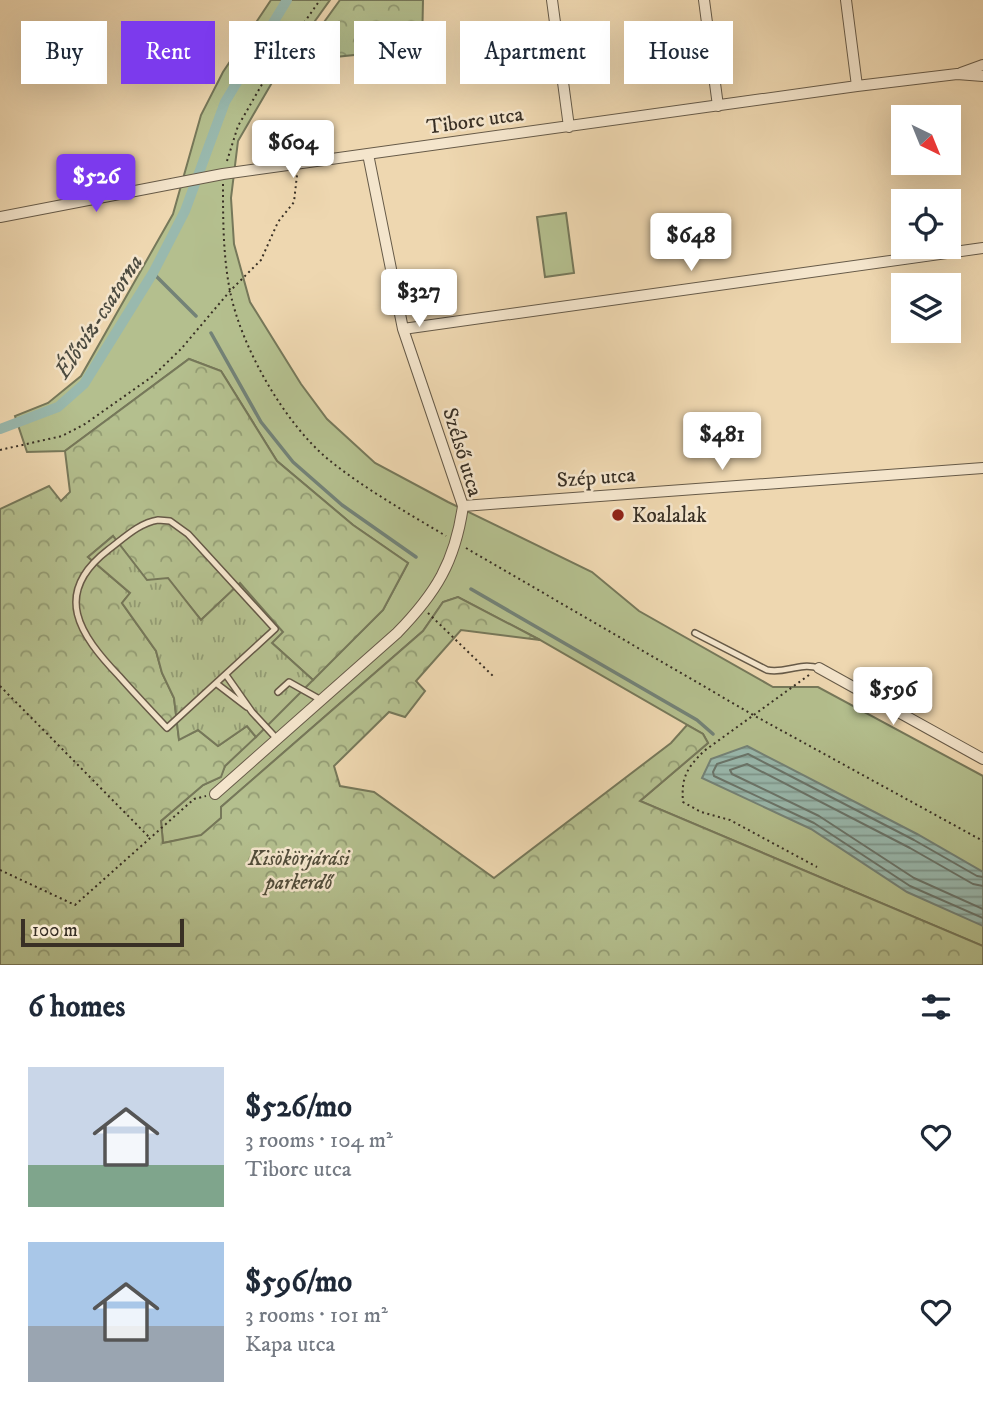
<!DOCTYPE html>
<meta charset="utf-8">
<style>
body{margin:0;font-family:"IM FELL DW Pica",serif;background:#f6f6f7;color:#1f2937;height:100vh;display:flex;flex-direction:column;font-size:26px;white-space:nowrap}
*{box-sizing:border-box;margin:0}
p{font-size:23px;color:#747a83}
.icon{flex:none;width:38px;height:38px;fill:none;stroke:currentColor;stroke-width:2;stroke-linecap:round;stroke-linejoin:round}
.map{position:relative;height:965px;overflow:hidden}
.drawer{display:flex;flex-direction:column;background:#fff;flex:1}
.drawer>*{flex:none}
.hud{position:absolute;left:21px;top:21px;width:942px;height:63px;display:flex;gap:14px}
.needle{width:46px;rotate:137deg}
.buttons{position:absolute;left:891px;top:105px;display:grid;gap:14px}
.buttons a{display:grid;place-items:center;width:70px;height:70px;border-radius:0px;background:#fff;box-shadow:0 7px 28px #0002;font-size:35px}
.scale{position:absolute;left:21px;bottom:18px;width:163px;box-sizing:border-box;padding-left:7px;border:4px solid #393025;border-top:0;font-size:19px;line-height:24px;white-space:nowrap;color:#393025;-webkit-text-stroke:5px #f4e5cc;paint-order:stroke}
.price{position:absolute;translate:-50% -60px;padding:0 16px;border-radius:7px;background:#fff;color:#222;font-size:23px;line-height:46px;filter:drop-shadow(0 2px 4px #0008)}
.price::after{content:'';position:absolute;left:50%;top:42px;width:21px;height:16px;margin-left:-10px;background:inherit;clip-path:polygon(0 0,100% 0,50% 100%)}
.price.active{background:#7c3aed;color:#fff}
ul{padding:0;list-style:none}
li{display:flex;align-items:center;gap:21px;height:175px;padding:0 28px}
li span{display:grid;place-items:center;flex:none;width:196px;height:140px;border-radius:0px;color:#555}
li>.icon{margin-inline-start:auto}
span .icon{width:84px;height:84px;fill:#fffc;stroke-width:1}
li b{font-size:30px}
h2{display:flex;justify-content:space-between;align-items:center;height:84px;padding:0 28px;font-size:30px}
.chip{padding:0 24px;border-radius:0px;background:#fff;box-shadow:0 7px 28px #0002;font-size:24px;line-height:63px}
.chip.active{background:#7c3aed;color:#fff}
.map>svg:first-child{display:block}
</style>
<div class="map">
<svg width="983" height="965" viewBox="0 0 983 965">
<defs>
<pattern id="forest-crowns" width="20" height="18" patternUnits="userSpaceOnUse" patternTransform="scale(1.75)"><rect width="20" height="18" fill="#b4bf8e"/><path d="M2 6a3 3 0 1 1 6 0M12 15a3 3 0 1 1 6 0" fill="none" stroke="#939c74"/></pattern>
<pattern id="park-tufts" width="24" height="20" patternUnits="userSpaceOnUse" patternTransform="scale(1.75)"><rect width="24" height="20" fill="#b4bf8e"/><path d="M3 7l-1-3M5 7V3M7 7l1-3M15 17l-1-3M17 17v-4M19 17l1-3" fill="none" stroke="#939c74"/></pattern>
<pattern id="water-rules" width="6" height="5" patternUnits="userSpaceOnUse" patternTransform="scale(1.75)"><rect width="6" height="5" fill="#99b9ae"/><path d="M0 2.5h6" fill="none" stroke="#7e978d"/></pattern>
</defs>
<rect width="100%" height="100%" fill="#eed7b0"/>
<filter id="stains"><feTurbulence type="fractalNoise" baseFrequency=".00286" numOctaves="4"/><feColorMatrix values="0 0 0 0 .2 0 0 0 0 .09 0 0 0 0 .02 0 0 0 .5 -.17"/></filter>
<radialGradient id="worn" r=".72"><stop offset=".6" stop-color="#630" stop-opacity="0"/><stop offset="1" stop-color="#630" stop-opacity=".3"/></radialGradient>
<path fill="#b4bf8e" stroke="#76785a" stroke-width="2" d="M271,0H330L277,74L238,141L231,198L234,244L250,302L301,384L327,419L375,463L448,502L592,572L639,611L773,687H818L983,776V946L640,801L708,743L703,734L540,640L458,597L443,602L423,631L221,807V818L201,836L163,843L161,821L203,785L220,777L225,766L383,610L408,563L353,525L277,461L221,371L189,359L65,451L27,452L15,416L48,403L81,376L173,214L201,115L223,72Z
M566,213L574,273L545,277L537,217Z"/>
<path fill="url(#forest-crowns)" stroke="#76785a" stroke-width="2" d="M340,0H423L422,48L296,61Z
M189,359L221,371L277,461L353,525L408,563L383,610L313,680L271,642L282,632L240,584L201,620L168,579L147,581L113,536L88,557L130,593L122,603L156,651L162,673L174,698L179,739L198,730L218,746L247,726L256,737L225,766L221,777L203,785L161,821L163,843L201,835L221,818V807L423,631L443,602L458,597L540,640L461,630L416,681L425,691L405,717L389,712L334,766L340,786L374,792L494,878L671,743L687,725L703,734L708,743L640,801L983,946V965H0V509L49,486L61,501L70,492L65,451Z"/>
<path fill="url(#park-tufts)" stroke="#76785a" stroke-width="2" d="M113,536L147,580L168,578L201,620L240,583L283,632L272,643L313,680L256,737L247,726L218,746L198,730L179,740L174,698L162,673L156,651L122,603L130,593L88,557Z"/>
<path fill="url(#water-rules)" stroke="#738277" stroke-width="2" d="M747,746L917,834L983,872V926L907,892L811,829L702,778L711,759Z"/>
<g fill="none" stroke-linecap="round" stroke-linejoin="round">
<path stroke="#69746a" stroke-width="2" d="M983,877L977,876L914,840L748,754L717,764L713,772L714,776L814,823L910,886L983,918
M983,886L973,884L910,848L747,764L730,770L732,774L819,816L914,878L983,909"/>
<path stroke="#738277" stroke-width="3.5" d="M153,273L196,316
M211,333L261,422L293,462L342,505L416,557
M471,589L697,720L713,734"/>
<path stroke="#99b9ae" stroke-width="10" d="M0,429L58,407L84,384L153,273L185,211L225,102L287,0"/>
<g stroke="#665a48" stroke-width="8">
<path id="lane" d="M158,520L170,521L188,534L275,629L167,728C151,711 135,694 119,676C80,635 51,594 108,550C124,538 139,523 158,520Z
M695,633L767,670C786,674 798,662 819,668
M226,675L252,712L277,739
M217,684L247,707
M278,692L289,682L321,700"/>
</g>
<g stroke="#665a48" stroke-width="12">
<path id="street" d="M552,0L569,127
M704,0L718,106
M846,0L857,86
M961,73L983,65
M0,217L223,174L857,86L957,74L983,76
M403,329L983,248
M463,506L983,468
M819,668L983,759
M215,794L397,633C436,593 455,562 463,506L403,329L368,154"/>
</g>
<path stroke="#393025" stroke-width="2" stroke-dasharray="2 3.5" stroke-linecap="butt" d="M227,161L238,126L268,74L320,0
M223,184C223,219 223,256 230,291C241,347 285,424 329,460C365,489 406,512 446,536
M0,450L62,436L85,424L153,376L181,349L230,291L261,260L278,222L294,202L297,175
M466,548L755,716L983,841
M428,613L493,676
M809,675L704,751C687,768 681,777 683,802L701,812L730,820L817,867
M0,686L149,837
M0,870L75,905L194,799L206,796"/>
<use href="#lane" stroke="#f4e5cc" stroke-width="5"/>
<use href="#street" stroke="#f4e5cc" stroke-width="10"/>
</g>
<circle fill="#8f2418" stroke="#f4e5cc" stroke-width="2.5" cx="618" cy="515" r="7"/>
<g text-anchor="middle" stroke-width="5" stroke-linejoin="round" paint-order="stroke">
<g font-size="21" fill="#393025" stroke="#f4e5cc">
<text transform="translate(475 120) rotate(-8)" y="7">Tiborc utca</text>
<text transform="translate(463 452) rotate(73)" y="7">Szélső utca</text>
<text transform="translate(596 477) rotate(-4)" y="7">Szép utca</text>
</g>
<g font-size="21" fill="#393025" stroke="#f4e5cc" text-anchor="start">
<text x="632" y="522">Koalalak</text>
</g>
<g font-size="21" font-style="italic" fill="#524d3a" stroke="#f4e5cc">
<text x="299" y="865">Kisökörjárási<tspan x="299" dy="24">parkerdő</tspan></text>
</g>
<g font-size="23" font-style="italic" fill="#4c4b40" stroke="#f4e5cc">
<text transform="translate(98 316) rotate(-57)" y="8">Élővíz-csatorna</text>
</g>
</g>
<rect width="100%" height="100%" filter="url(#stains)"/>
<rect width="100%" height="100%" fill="url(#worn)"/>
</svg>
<div class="buttons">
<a><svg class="needle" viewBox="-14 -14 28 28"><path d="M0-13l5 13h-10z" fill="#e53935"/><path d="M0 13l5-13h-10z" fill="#747a83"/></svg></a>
<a><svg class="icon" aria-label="locate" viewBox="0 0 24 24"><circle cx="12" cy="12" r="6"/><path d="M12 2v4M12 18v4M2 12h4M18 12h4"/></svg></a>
<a><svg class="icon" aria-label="layers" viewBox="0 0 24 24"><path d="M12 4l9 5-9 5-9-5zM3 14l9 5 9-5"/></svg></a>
</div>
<div class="scale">100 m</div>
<b class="price" style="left:293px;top:180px">$604</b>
<b class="price active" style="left:96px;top:214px">$526</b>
<b class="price" style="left:691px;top:273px">$648</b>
<b class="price" style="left:419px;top:329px">$327</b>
<b class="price" style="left:722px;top:472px">$481</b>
<b class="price" style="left:893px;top:727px">$596</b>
<div class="hud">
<a class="chip">Buy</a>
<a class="chip active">Rent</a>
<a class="chip">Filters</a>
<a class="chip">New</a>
<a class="chip">Apartment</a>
<a class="chip">House</a>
</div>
</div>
<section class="drawer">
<h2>6 homes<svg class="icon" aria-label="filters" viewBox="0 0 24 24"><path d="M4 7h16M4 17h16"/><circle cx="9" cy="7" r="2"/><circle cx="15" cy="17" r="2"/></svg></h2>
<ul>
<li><span style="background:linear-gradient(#c9d6e8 70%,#7fa58c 0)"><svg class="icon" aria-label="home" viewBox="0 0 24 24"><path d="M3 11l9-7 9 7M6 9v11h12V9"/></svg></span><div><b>$526/mo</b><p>3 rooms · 104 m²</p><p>Tiborc utca</p></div><svg class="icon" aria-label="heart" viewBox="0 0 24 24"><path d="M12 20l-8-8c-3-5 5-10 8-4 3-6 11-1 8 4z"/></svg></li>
<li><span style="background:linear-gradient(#a9c7e8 60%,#9aa5b1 0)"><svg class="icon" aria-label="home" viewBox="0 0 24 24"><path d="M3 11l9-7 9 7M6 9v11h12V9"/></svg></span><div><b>$596/mo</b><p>3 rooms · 101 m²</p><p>Kapa utca</p></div><svg class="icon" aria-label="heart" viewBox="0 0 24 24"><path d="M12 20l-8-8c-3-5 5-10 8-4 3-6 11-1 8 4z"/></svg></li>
</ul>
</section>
